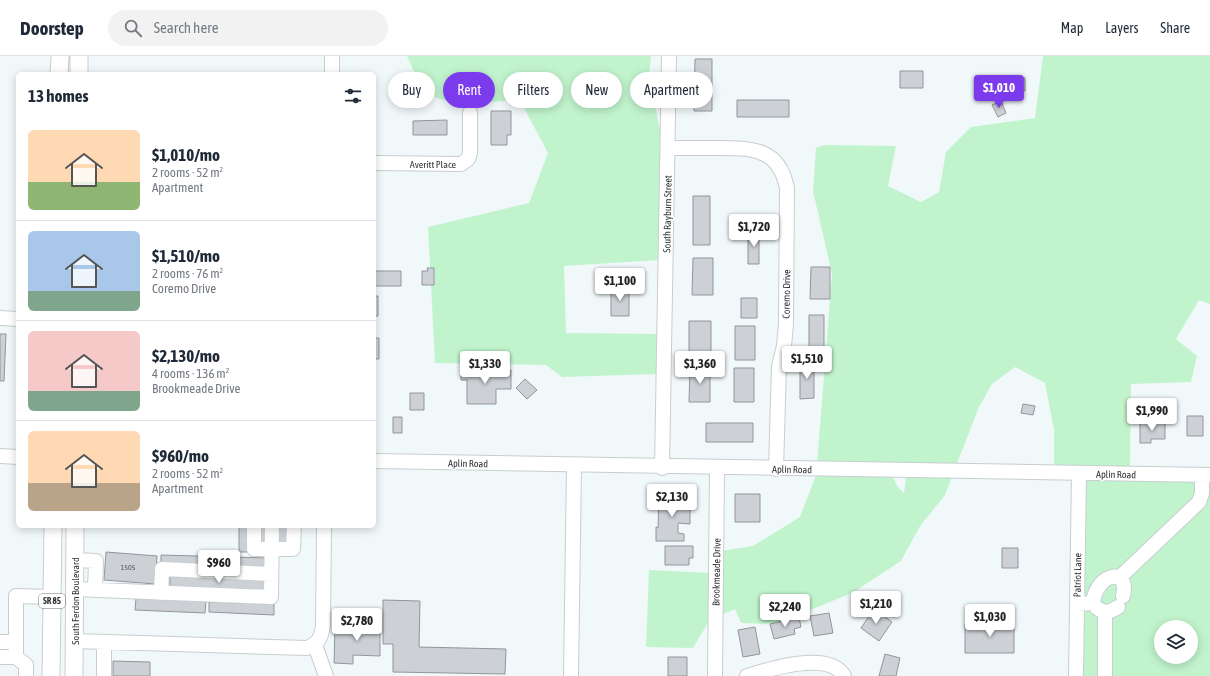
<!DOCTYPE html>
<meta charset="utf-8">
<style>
body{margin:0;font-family:"Asap Condensed",sans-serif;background:#f2f2f3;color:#1f2937;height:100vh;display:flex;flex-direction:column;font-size:15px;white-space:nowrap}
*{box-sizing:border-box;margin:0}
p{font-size:13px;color:#747a83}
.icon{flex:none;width:22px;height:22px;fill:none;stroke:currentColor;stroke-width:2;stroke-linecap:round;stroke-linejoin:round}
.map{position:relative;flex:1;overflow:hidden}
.side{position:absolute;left:16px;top:16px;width:360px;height:456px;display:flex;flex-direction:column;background:#fff;border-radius:6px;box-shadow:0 2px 10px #0003}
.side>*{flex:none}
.top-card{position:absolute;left:388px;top:16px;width:380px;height:36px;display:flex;gap:8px}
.fabs{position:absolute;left:1154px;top:564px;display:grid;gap:8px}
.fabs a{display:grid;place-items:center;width:44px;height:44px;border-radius:50%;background:#fff;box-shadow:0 2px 10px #0003;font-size:20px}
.price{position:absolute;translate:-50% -34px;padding:0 9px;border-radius:4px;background:#fff;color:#222;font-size:13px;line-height:26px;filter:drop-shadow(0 1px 2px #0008)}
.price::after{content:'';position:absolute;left:50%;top:24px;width:12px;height:9px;margin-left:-6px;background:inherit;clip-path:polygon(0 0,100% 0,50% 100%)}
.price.current{background:#7c3aed;color:#fff}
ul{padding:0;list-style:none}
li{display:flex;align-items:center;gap:12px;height:100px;padding:0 12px}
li+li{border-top:1px solid #e0e1e3}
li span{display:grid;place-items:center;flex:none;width:112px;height:80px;border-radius:6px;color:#555}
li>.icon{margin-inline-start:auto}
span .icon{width:48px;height:48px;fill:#fffc;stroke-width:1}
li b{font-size:17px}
h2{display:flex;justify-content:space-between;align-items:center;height:48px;padding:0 12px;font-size:17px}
.pill{padding:0 14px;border-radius:18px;background:#fff;box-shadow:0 2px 10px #0003;font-size:14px;line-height:36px}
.pill.current{background:#7c3aed;color:#fff}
header{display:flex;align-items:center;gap:24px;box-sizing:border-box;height:56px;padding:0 20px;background:#fff;border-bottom:1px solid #e0e1e3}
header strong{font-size:19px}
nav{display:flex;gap:22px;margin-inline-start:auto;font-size:14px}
.search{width:280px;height:36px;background:#f2f2f3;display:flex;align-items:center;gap:10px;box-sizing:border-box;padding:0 14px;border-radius:22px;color:#747a83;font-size:15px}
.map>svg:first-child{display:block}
</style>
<header>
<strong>Doorstep</strong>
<div class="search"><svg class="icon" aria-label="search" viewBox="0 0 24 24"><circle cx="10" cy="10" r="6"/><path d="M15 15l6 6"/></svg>Search here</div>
<nav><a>Map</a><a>Layers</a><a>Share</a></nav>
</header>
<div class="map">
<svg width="1210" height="620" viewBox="0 0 1210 620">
<rect width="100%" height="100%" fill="#f1f8fa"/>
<path fill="#c1f4cd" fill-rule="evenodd" d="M407,0H651L649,20L661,79L660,204L564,210L566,277L658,278L657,318L562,321L546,309L435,307L428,171L529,147L548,97L520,44C499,45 448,51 431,39C421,33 412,11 407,0Z
M1043,0H1210V248L1199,244L1176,283L1197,300L1191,326L1131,328L1130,412L1054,411V374L1045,327L1015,311L992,328L979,351L956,410L817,408L832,218L813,135L816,92L824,89L896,90L888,130L921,146L939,136L946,96L971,71L1035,62Z
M816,419L893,421L897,430L904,437L906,421H952L945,439L920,470L901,505L852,537L776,568L741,567L735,553L721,559V495L753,490L800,461Z
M1084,423L1210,425V620H1081ZM1161,571H1191V601H1161Z
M649,514L711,517L709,565L693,592L646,591Z"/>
<path fill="#cdd1d6" stroke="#92959a" d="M695,3H712V55H694Z
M900,15H923V32H900Z
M996,22H1025V35H996Z
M737,44H789V61H737Z
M1001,45L1006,57L998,61L992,49Z
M491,55H511V79H507V89H491Z
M447,64V79H413V65Z
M693,140H710V189H693Z
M748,177H759V208H748Z
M693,202H713V239H692Z
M811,211H830V243H810Z
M427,212H434V229H422V215H428Z
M374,215H401V230H374Z
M611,232H629V260H611Z
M374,240H378V260H374Z
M741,242H757V262H741Z
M809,259H824V294H809Z
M689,265H711V299H689Z
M735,270H755V304H735Z
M0,278H6L4,325H0Z
M374,282H379V303H374Z
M800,306H814V342L800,343Z
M690,312L710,313V346H689Z
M734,312H754V346H734Z
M461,314H511V333H496V348H467V324H461Z
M525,323L537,334L527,343L516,332Z
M410,337H424V354H410Z
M1023,348L1035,350L1033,359L1021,357Z
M1187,360H1203V380H1187Z
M393,361H402V377H393Z
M706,367H753V386H706Z
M1140,367H1165V383H1151V387H1140Z
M735,438H760V466H735Z
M659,439L686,440L685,453H690V468L678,467V477L684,478V485H656V471L658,472Z
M239,470H250V496H239Z
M258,470H268L269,488H258Z
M277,470H291V487H277Z
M665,490H693V502H689V509H665Z
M1002,492H1018V512H1002Z
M106,496L157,500L155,528L104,524Z
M161,499L267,502L266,513L161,510Z
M170,520L268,523V537L170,534Z
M136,542L206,545L205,557L135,554Z
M383,544L420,545L419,591L506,593L505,618L393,616V588H383Z
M209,546L274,548V559L209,556Z
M874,553L892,566L879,585L861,572Z
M829,557L833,577L814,580L810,560Z
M799,561L801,571L794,573L795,578L774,583L770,568Z
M364,565L380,566V600L353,599V608L334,607L335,570L364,571Z
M965,568H1014V597H965Z
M755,571L760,598L743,601L738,574Z
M885,598L900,602L896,620H879Z
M668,601H687V620H668Z
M113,605L150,606V620H113Z"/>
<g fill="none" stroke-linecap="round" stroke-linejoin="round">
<g stroke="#c7ced0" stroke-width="16">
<path id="minor" d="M332,18V0
M668,92C685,92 701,92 718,92C752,92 779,92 787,132L786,268L784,290L779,310L776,413
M374,107L461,108L468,103L470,97V57
M0,262L18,263
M0,400L18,401
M374,405L1210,419
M662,412L669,0
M254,470V493H293L294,470
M75,504L96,505L95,534
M1119,522L1199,446L1202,437V419
M75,533L271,541L272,470
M161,537L162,513L271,518
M1077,548L1093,547C1096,517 1130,510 1123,540
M1097,552C1105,558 1111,556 1118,551
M75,585L307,592C318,588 321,582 323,570L324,470
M0,586H16
M315,589L326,620
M0,601H16L26,609V620
M16,601V540L52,541
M104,620V586
M571,620L574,410
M715,620L717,412
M747,620C770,613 829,594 844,620
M1076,620L1079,417
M1105,620V556"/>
</g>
<g stroke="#c7ced0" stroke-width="19">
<path id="major" d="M59,18L60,0
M79,18V0
M51,620L53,470
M74,620L75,470"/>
</g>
<use href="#minor" stroke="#fff" stroke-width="14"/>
<use href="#major" stroke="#fff" stroke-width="17"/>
</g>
<g text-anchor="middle" stroke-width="3" stroke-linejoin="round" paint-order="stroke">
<g font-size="8" fill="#575a5c">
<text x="128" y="514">1505</text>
</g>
<rect fill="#fff" stroke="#6e7071" stroke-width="1" x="39" y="538" width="26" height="14" rx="3"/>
<g font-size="9" font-weight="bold" fill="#303334">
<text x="52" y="548">SR 85</text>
</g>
<g font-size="10" fill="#303334" stroke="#fff">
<text x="433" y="112">Averitt Place</text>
<text transform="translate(667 158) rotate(-89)" y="4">South Rayburn Street</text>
<text transform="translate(786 238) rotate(-89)" y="4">Coremo Drive</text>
<text transform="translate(468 407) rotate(1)" y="4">Aplin Road</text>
<text transform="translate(792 413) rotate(1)" y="4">Aplin Road</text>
<text transform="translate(1116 418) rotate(1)" y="4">Aplin Road</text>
<text transform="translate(716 516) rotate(-89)" y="4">Brookmeade Drive</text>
<text transform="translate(1077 519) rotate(-89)" y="4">Patriot Lane</text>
<text transform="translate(75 545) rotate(-90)" y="4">South Ferdon Boulevard</text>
</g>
</g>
</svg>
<div class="fabs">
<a><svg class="icon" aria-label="layers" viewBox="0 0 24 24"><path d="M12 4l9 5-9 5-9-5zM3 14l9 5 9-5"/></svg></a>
</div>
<b class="price current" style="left:999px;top:53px">$1,010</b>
<b class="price" style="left:754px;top:192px">$1,720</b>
<b class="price" style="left:620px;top:246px">$1,100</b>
<b class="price" style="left:807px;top:324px">$1,510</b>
<b class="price" style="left:485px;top:329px">$1,330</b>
<b class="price" style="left:700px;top:329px">$1,360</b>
<b class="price" style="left:1152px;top:376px">$1,990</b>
<b class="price" style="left:672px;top:462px">$2,130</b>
<b class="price" style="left:219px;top:528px">$960</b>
<b class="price" style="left:876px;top:569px">$1,210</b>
<b class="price" style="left:785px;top:572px">$2,240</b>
<b class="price" style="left:990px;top:582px">$1,030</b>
<b class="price" style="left:357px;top:586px">$2,780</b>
<div class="top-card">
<a class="pill">Buy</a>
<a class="pill current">Rent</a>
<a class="pill">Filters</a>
<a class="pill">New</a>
<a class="pill">Apartment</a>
</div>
<section class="side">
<h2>13 homes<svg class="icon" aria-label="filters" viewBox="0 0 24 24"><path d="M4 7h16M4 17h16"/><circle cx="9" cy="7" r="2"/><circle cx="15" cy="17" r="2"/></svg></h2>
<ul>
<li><span style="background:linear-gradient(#ffd9b3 65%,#8fb573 0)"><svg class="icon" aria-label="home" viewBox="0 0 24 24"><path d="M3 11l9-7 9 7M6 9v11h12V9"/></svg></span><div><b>$1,010/mo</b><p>2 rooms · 52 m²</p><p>Apartment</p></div></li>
<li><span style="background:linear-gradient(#a9c7e8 75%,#7fa58c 0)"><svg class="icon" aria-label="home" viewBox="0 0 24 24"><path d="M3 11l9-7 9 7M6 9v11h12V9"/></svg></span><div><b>$1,510/mo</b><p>2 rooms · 76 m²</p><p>Coremo Drive</p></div></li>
<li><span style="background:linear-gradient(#f6c9c9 75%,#7fa58c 0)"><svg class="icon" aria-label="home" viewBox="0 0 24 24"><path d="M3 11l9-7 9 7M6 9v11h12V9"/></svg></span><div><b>$2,130/mo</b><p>4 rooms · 136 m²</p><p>Brookmeade Drive</p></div></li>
<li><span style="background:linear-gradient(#ffd9b3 65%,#b9a48a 0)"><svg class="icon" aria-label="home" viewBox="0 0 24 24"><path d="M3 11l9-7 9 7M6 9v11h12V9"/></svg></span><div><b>$960/mo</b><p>2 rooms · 52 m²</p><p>Apartment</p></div></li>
</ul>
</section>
</div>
